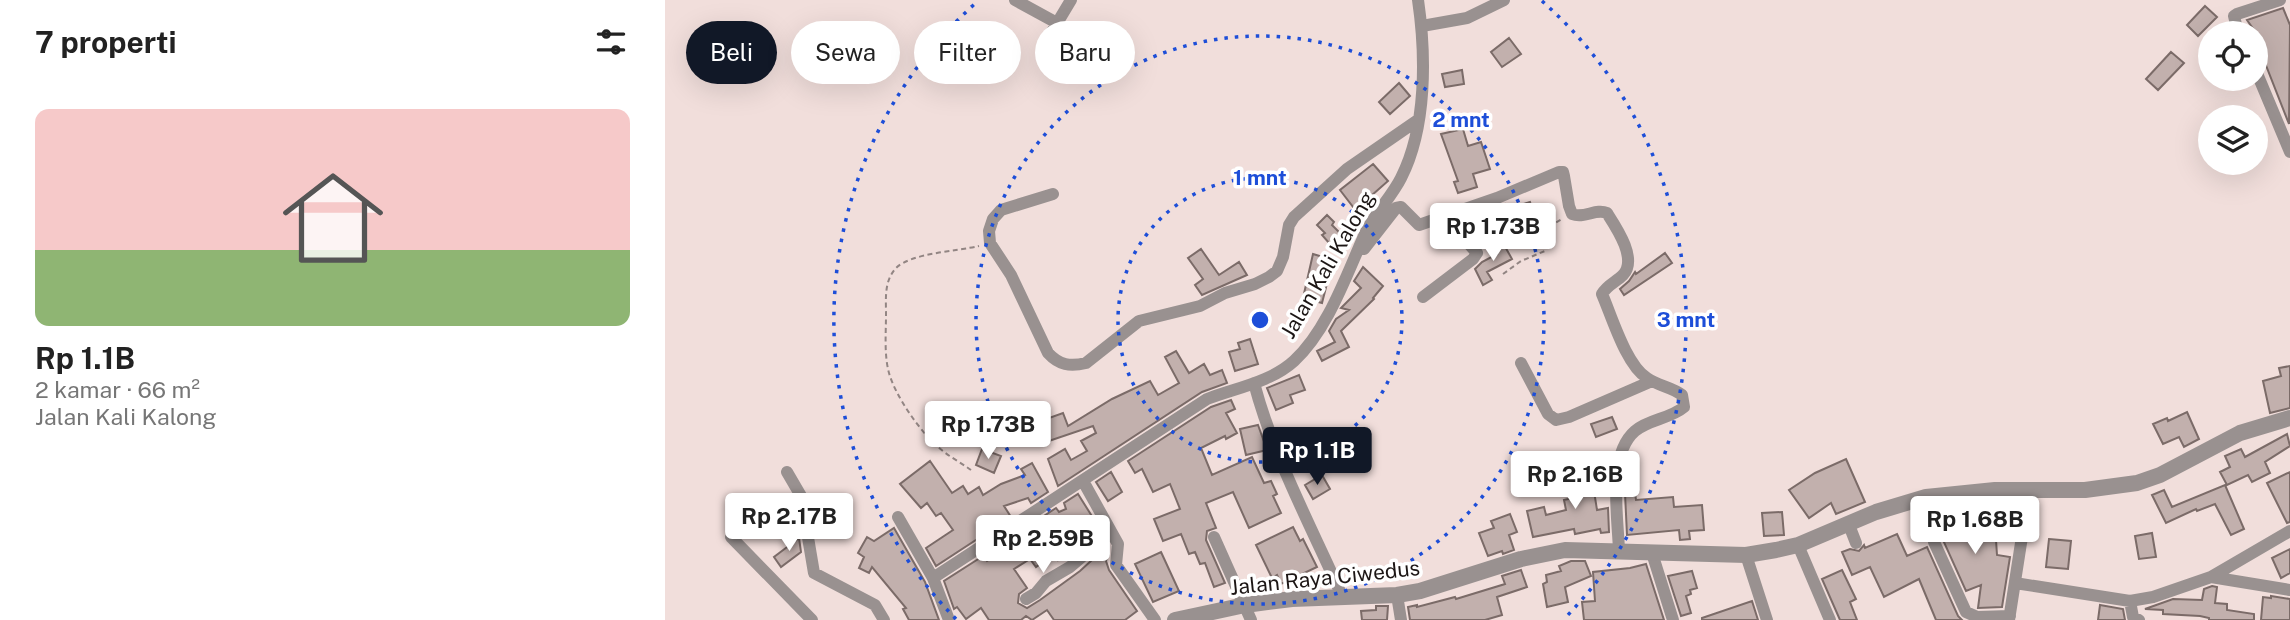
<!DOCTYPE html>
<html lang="id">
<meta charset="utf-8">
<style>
body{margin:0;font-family:"Public Sans",sans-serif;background:#f6f6f6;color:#222;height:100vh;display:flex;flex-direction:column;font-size:26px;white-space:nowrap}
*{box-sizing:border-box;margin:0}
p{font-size:23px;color:#767676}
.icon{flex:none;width:38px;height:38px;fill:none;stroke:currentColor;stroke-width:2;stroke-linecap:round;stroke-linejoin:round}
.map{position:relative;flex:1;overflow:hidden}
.sheet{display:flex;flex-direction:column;background:#fff;width:665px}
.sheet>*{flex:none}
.top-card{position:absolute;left:21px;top:21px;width:665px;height:63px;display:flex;gap:14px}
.buttons{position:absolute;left:1533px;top:21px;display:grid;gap:14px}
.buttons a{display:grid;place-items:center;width:70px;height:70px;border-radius:50%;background:#fff;box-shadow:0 7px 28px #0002;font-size:35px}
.price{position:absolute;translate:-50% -60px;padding:0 16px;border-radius:7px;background:#fff;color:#222;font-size:23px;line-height:46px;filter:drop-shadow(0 2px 4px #0008)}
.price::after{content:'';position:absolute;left:50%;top:42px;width:21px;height:16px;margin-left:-10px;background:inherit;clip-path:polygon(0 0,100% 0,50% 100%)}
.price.active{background:#111827;color:#fff}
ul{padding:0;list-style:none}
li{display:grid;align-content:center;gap:14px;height:371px;padding:0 35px}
li span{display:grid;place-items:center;height:217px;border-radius:14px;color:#555}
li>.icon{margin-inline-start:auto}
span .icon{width:126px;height:126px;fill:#fffc;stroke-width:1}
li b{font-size:30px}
h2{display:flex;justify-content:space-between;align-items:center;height:84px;padding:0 35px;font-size:30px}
.chip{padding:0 24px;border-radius:32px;background:#fff;box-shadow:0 7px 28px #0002;font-size:24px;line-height:63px}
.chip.active{background:#111827;color:#fff}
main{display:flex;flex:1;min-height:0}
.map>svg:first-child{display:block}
</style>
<main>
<section class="sheet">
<h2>7 properti<svg class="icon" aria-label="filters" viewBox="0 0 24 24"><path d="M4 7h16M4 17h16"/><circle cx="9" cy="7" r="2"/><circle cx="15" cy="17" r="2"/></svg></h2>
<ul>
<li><span style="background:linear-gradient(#f6c9c9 65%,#8fb573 0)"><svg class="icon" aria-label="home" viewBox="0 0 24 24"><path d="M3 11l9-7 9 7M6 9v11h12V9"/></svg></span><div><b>Rp 1.1B</b><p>2 kamar · 66 m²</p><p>Jalan Kali Kalong</p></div></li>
</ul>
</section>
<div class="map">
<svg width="1625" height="620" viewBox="0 0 1625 620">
<rect width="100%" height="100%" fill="#f1dedb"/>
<path fill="#c2b0ad" stroke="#7b6b68" stroke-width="2" d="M1540,6L1552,17L1533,36L1522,25Z
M1618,8L1625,25L1624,124L1593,45L1591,33L1582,20Z
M844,38L856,54L837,67L826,52Z
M1506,52L1519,63L1493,90L1481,79Z
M797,70L799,84L780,87L777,74Z
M734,83L745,96L725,114L714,102Z
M798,129L803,146L816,142L825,169L808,174L812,187L793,193L789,182L793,181L776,134Z
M708,164L723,181L706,196L708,199L692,212L675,190Z
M865,202L872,224L854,230L852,227L837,231L830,208L840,204L841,209Z
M662,215L669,222L667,225L682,240L671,251L657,235L660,233L652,225Z
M838,243L847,259L822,272L827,280L818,285L810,269L817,262L832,254L829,247Z
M536,249L554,275L574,262L582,275L537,295L530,285L538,279L523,258Z
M1000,253L1007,263L959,295L955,289L964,281L970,272L971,274Z
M648,254L668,260L657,303L638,298Z
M698,267L718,286L708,298L709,299L676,331L684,347L657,361L652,351L670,342L664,331L671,319L684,310L676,308L696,288L689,281Z
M585,339L593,364L570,371L564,352L575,349L573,343Z
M511,351L524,373L539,364L545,375L557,370L562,383L537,392L393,486L383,459L400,449L406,460L422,451L416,441L431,433L428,426L378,443L370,423L398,413L403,426L447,399L485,381L493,395L514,383L500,357Z
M1625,366V408L1605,413L1598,381L1616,376L1614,368Z
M634,375L640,390L625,395L628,403L611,410L602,388Z
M566,400L570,409L561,413L572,433L561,439L560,436L536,448L547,475L587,457L599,483L606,481L612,494L608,496L616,513L584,528L568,492L541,503L551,528L542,531L541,540L560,583L549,587L540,563L535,564L530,552L524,554L516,534L498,541L489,519L515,509L505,484L488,492L477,469L470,473L463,461L546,407Z
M1522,412L1534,439L1519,447L1514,437L1498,444L1488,424L1502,418L1503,421Z
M355,414L357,432L330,435L328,417Z
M947,417L952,429L931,437L926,424Z
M593,425L602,450L581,455L575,429Z
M1622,434L1625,446L1600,462L1605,473L1587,482L1583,475L1562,485L1555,472L1565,467L1560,456L1576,449L1580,457Z
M317,449L336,456L329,473L311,465Z
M1181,459L1200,502L1171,514L1166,503L1144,518L1124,490L1150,473Z
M265,461L287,493L298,486L303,494L314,487L318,495L336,484L360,475L356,469L367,463L383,492L366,503L363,498L339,506L346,517L271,566L261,548L288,530L276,513L271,516L262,503L256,508L235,484Z
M926,469L928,474L943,472L942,490L929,491L932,510L943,508L944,532L936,533L935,529L910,534L909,529L868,537L862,511L879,507L881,515L901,510L899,500L920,495L918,470Z
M446,472L457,492L443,501L431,482Z
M1625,472V522L1622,523L1602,483Z
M657,475L665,489L648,499L640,485Z
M1560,485L1579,529L1566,535L1550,504L1532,511L1531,509L1501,523L1487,495L1499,490L1507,507Z
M960,493H970L971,500L1008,497L1009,507L1037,505L1039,530L1024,531L1025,539L1015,540L1014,530L962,535Z
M413,494L435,529L404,557L402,554L393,560L389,554L371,567L365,559L349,569L362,588L354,594L353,603L362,608L375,600L415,571L439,549L443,554L441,561L444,570L472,611L460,620H389L382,610L367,620L361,616L356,620H324L316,608L301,619L292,607L289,609L279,581L318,556L322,561L339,549L335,545L391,508L394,512L401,509L399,503Z
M1294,504L1298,526L1330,525L1332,555L1345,557L1337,607L1313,608L1316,585L1301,591L1278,540L1272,506Z
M1325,507H1349V524L1324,523Z
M1117,512L1119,535L1099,536L1097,513Z
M845,514L852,532L844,535L849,550L838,554L837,551L823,556L814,533L829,528L826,521Z
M628,527L635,541L638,539L652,567L616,584L612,575L607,578L591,545Z
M229,528L260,582L274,620H244L238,609L241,608L207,567L204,573L194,568L199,557L193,553L202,537L209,541Z
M1487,533L1491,557L1474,559L1470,536Z
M1232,534L1242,556L1262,547L1293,616L1297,620H1271L1254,579L1219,597L1205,567L1187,575L1177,552L1185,549L1194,551L1199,545L1200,548Z
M134,538L136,552L116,567L109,557Z
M1384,539L1406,541L1403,569L1381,567Z
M1625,549V573L1616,578L1607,558Z
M496,552L514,591L488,602L470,564Z
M906,561H920L926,576L900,587L903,602L882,607L878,584L882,582L881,575L896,571L894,566Z
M981,564L999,620H919L917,602L930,601L928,572L965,568Z
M856,570L862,587L832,597L837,615L820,620H745L743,607L752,605V607L790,597L791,599L840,584L837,576Z
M1177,570L1191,599L1185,602L1192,620H1175L1157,579Z
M1027,571L1032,588L1025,590L1026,594L1021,596L1026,613L1016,616L1003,576Z
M1547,586L1552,587L1550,603L1562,604V610L1589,614V620H1544V618L1535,616L1498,614V610L1480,609L1508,599L1537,600L1539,589Z
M1606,596L1625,599V620H1596L1598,597L1606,598Z
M1087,601L1093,620H1037V618Z
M1435,605L1458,609L1460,620H1433Z
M711,606H723L722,620H697L696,611L711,610Z"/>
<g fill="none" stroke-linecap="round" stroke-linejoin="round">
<path stroke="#928583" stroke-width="2" stroke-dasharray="5 3.5" stroke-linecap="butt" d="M838,274L856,261L880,251L877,231L897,219
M306,470C295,462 281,455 271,445C254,430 230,395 224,373C219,355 221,333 221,314C221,298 219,281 231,268C246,253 293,251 314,246"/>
<path stroke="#999190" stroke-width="12" d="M350,0L392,23
M757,26L802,18L839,0
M1573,33L1569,16L1572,14L1615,0
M382,40L406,0
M1591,71L1625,152
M388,194L336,210L328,219L324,231L325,243L346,275L383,353C394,365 405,367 421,363L474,321L535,306L560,293L590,284L604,277L612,271L618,257L624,225L629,217L682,169L753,120
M699,249L731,208L736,207L754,225L832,198L894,172H898L899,176L904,206L907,214C919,219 931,208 942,213C951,227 973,259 958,275C951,282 942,285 937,294C947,317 961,365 982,378C993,386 1007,387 1017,395L1019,407C1005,419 984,419 970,431C942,455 953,517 954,551
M758,297L808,259L812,253L778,215
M856,363L883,414L891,420L904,417L987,381
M589,383C609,458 646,526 677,596
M122,472L136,496L149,573L210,605L219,620
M418,481L453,544L451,565L490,620
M233,517L268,578
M1184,525L1191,543
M66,537L147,620
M549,537L586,620
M1269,542L1301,612L1312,617L1345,616
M1133,545L1165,620
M987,553L1008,620
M1081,555L1102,620
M1546,577L1625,590
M1350,583L1465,601L1488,597L1546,577L1625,531
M732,595L736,620
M361,599L371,593L381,581L405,567L446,532
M1465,601L1468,617L1474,620
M284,620L268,578L542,399C571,388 606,382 629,361C662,331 681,276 699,236C708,215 726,198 736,178C762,127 761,55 753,0
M1344,620L1356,543L1368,489"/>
<path stroke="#999190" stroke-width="16" d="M510,620L580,605L627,599L732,595L755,591L856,559L900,550L1081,555L1111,550L1133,545L1211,512L1261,497L1330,490H1420L1472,483L1495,475L1575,433L1625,418"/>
</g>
<g fill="none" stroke="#1d4ed8" stroke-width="3.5" stroke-dasharray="3.5 7">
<circle cx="595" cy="320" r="142"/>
<circle cx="595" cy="320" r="284"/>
<path d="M291 619A426 426 0 0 1 313 1M877 1A426 426 0 0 1 899 619"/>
</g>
<g text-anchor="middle" stroke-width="7" stroke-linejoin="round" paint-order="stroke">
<g font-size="21" fill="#1c1615" stroke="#fff">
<text transform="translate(663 265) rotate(-60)" y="7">Jalan Kali Kalong</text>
<text transform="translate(660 578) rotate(-6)" y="7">Jalan Raya Ciwedus</text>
</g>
</g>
<circle cx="595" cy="320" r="10" fill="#1d4ed8" stroke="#fff" stroke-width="3.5"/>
<g font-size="21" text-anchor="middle" font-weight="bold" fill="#1d4ed8" stroke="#fff" stroke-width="7" stroke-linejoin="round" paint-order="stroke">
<text x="796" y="127">2 mnt</text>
<text x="595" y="185">1 mnt</text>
<text x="1021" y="327">3 mnt</text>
</g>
</svg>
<div class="buttons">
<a><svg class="icon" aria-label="locate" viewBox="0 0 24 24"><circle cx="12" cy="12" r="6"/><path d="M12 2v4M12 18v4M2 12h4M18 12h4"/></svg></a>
<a><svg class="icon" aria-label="layers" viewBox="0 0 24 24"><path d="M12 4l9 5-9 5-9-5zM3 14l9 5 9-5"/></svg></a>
</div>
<b class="price" style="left:828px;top:263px">Rp 1.73B</b>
<b class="price" style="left:323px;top:461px">Rp 1.73B</b>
<b class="price active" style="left:652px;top:487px">Rp 1.1B</b>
<b class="price" style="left:910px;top:511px">Rp 2.16B</b>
<b class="price" style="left:124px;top:553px">Rp 2.17B</b>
<b class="price" style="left:1310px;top:556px">Rp 1.68B</b>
<b class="price" style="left:378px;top:575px">Rp 2.59B</b>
<div class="top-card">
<a class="chip active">Beli</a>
<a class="chip">Sewa</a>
<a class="chip">Filter</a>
<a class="chip">Baru</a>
</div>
</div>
</main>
